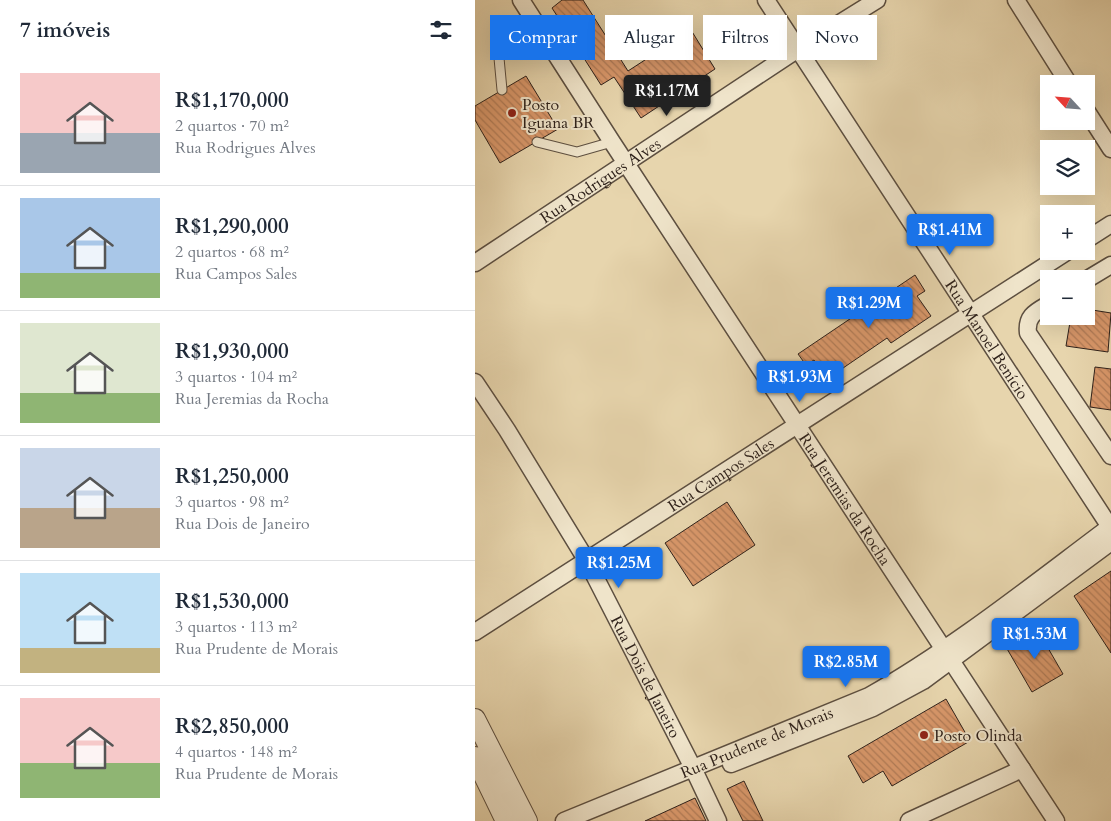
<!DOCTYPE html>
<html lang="pt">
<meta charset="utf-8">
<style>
body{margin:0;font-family:Cardo,serif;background:#f2f2f3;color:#1f2937;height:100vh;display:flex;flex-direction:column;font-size:19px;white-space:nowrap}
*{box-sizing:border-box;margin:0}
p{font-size:16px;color:#747a83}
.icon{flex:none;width:28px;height:28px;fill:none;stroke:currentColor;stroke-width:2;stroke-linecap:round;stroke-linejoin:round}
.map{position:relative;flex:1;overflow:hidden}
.drawer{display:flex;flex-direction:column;background:#fff;width:475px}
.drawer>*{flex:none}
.top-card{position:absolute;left:15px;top:15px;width:475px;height:45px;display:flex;gap:10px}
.needle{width:32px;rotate:296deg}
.fabs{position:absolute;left:565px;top:75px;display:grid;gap:10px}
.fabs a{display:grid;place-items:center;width:55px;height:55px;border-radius:0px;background:#fff;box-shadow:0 5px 20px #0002;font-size:25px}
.price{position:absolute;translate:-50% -42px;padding:0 11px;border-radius:5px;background:#1a73e8;color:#fff;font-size:16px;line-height:32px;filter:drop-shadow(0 1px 2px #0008)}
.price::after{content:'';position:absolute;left:50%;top:30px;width:15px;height:11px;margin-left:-8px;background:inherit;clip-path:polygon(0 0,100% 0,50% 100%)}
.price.selected{background:#222;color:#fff}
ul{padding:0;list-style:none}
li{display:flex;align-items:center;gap:15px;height:125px;padding:0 20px}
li+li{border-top:1px solid #e0e1e3}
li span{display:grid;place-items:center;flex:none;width:140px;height:100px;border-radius:0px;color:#555}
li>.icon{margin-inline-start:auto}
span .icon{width:60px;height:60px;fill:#fffc;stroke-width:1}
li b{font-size:21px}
h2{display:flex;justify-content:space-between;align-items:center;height:60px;padding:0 20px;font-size:21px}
.chip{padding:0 18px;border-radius:0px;background:#fff;box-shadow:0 5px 20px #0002;font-size:18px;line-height:45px}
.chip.selected{background:#1a73e8;color:#fff}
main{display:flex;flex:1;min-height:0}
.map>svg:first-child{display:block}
</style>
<main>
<section class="drawer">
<h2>7 imóveis<svg class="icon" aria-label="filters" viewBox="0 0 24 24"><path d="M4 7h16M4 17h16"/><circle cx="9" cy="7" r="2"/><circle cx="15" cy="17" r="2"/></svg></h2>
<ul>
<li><span style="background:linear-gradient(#f6c9c9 60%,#9aa5b1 0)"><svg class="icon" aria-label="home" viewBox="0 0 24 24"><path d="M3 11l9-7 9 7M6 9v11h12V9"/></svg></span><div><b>R$1,170,000</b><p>2 quartos · 70 m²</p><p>Rua Rodrigues Alves</p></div></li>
<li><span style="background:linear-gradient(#a9c7e8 75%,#8fb573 0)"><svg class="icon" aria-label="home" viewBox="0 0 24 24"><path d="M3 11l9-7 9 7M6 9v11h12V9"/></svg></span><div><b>R$1,290,000</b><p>2 quartos · 68 m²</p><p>Rua Campos Sales</p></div></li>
<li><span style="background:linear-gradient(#dfe7d0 70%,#8fb573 0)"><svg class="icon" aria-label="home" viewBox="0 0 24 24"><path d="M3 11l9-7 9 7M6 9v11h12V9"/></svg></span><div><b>R$1,930,000</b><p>3 quartos · 104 m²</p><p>Rua Jeremias da Rocha</p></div></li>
<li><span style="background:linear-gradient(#c9d6e8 60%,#b9a48a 0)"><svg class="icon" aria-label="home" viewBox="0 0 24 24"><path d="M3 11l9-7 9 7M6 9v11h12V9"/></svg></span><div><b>R$1,250,000</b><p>3 quartos · 98 m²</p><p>Rua Dois de Janeiro</p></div></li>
<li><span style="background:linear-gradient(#bfe0f5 75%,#c2b280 0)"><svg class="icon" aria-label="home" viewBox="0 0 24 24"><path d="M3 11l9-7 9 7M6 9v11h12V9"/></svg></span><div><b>R$1,530,000</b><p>3 quartos · 113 m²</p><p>Rua Prudente de Morais</p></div></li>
<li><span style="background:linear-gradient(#f6c9c9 65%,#8fb573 0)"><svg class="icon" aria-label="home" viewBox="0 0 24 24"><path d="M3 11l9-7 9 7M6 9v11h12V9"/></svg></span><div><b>R$2,850,000</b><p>4 quartos · 148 m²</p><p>Rua Prudente de Morais</p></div></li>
</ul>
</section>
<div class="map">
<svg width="636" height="821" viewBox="0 0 636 821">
<defs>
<pattern id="building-back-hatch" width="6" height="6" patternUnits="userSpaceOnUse" patternTransform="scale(1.25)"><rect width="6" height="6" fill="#d8976a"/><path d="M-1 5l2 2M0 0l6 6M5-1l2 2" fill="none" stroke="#b07b56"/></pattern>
</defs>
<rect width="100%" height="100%" fill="#e7d5ad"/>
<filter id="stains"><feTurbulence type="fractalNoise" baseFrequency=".004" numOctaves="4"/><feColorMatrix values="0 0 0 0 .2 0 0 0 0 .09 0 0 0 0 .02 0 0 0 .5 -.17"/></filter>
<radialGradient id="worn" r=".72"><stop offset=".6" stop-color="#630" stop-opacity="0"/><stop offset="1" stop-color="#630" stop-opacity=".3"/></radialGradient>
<path fill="url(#building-back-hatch)" stroke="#2f221b" d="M87,0H108L153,71L216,30L240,69L166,118L139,77L126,85L77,8Z
M51,76L83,129L25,163L0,120V106Z
M440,275L450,291L442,296L456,316L416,343L412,338L352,379L339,360L331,365L323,354Z
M611,309L636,313L633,352L591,346L596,316H611Z
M620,367L636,369V410L615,407Z
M252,502L280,545L218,586L190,543Z
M636,571V653L599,596Z
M562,629L588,674L557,692L531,647Z
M471,699L495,741L417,786L408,771L388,783L373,756Z
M269,781L288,821H268L252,789Z
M220,798L231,821H170Z"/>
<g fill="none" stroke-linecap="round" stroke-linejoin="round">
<g stroke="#5d4f40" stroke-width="11">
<path id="service" d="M27,90L24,58L46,26L57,17
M62,142L102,152L137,142"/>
</g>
<g stroke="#5d4f40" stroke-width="19">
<g id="minor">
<path id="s1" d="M46,0L137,142L581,821"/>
<path id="s2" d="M291,0L635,527"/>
<path d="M541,0L594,84"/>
<path d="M611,110L636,149"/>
<path d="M611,240L636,224"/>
<path id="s3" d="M0,263L323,49L402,0"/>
<path d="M611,280L636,265"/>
<path d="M574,304C560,312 551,316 553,333L636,456"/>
<path id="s4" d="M0,382L32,430L112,561L218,768L243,821"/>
<path id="s5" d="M0,632L593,251"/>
<path d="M256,764L398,708L448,681L636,542"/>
<path id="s6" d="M89,821L394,696C480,647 557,585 636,526"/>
<path d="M434,821L547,769"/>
</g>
</g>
<g stroke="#5d4f40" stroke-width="22">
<path id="tertiary" d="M0,719L52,821
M0,757L31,821"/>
</g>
<use href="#service" stroke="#efe4ca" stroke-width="9"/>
<use href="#minor" stroke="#efe4ca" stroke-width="16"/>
<use href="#tertiary" stroke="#efe4ca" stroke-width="20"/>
</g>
<g fill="#8f2418" stroke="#efe4ca" stroke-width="2">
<circle cx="37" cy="113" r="5"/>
<circle cx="449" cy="735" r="5"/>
</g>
<g text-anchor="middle" stroke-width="4" stroke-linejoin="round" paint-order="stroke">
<g font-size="16" fill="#2f221b" stroke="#efe4ca" text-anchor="start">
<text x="47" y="110">Posto<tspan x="47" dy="18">Iguana BR</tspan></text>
<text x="459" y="741">Posto Olinda</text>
</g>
<g font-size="16" fill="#2f221b" stroke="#efe4ca">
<text dy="6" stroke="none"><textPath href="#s3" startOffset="150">Rua Rodrigues Alves</textPath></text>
<text dy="6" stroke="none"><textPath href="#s2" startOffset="405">Rua Manoel Benício</textPath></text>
<text dy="6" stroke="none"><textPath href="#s5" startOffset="292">Rua Campos Sales</textPath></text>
<text dy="6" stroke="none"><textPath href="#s1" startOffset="595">Rua Jeremias da Rocha</textPath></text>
<text dy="6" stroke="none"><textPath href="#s4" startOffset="341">Rua Dois de Janeiro</textPath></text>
<text dy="6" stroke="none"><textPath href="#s6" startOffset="208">Rua Prudente de Morais</textPath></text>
</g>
</g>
<rect width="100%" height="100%" filter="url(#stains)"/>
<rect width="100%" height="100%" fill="url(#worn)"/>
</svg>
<div class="fabs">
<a><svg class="needle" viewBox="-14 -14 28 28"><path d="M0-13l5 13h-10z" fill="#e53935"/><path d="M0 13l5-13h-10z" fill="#747a83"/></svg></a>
<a><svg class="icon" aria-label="layers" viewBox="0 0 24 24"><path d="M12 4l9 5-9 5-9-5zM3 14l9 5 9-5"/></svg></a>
<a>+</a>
<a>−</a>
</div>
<b class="price selected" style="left:192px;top:117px">R$1.17M</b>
<b class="price" style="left:475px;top:256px">R$1.41M</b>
<b class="price" style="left:394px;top:329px">R$1.29M</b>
<b class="price" style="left:325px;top:403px">R$1.93M</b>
<b class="price" style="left:144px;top:589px">R$1.25M</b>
<b class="price" style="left:560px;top:660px">R$1.53M</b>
<b class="price" style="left:371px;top:688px">R$2.85M</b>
<div class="top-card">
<a class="chip selected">Comprar</a>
<a class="chip">Alugar</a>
<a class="chip">Filtros</a>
<a class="chip">Novo</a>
</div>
</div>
</main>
